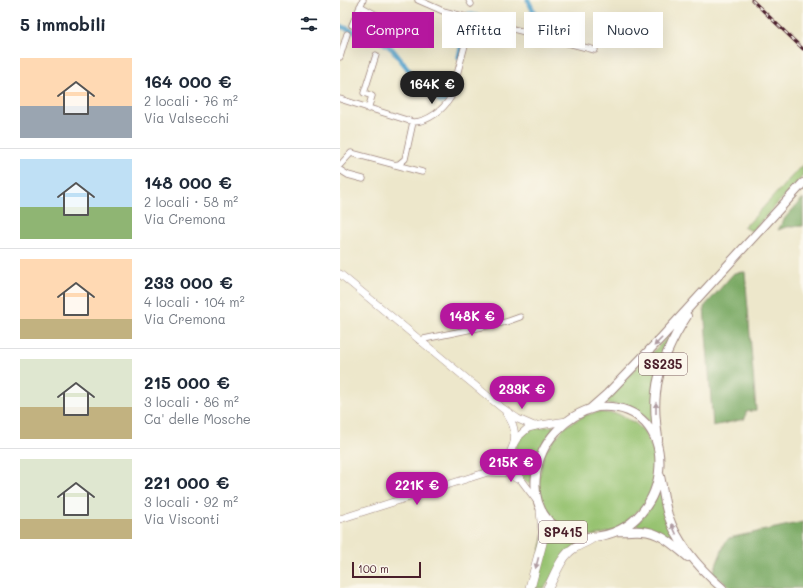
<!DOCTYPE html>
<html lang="it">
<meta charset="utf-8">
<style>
body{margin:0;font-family:Mali,sans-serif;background:#f6f6f7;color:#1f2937;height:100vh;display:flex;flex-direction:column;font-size:15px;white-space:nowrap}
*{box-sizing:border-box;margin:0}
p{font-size:13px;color:#747a83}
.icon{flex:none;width:22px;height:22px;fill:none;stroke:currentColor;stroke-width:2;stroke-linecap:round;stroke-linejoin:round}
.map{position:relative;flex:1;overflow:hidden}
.panel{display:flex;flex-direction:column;background:#fff;width:340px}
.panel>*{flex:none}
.top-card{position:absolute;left:12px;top:12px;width:380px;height:36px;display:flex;gap:8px}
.scale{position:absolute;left:12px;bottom:10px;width:69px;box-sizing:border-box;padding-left:4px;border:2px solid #4a1f2b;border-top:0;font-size:11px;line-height:14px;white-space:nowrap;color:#4a1f2b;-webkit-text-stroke:3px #fbf7ec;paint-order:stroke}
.price{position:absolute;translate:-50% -34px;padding:0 9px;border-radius:14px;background:#b5179e;color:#fff;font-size:13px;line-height:26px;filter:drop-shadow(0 1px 2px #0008)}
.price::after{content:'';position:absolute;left:50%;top:24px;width:12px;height:9px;margin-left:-6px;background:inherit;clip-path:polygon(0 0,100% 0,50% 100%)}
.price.selected{background:#222;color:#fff}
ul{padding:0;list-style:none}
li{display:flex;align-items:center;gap:12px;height:100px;padding:0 20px}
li+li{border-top:1px solid #e0e1e3}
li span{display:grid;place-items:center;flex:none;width:112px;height:80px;border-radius:0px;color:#555}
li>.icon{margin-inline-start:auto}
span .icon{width:48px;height:48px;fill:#fffc;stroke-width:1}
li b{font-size:17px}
h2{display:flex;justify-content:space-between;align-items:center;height:48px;padding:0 20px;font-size:17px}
.tag{padding:0 14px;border-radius:0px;background:#fff;box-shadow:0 4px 16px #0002;font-size:14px;line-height:36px}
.tag.selected{background:#b5179e;color:#fff}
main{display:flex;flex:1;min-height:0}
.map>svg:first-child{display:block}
</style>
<main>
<section class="panel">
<h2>5 immobili<svg class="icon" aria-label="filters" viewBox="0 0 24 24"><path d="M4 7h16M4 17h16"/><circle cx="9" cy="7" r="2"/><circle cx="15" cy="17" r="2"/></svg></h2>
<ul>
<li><span style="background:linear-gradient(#ffd9b3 60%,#9aa5b1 0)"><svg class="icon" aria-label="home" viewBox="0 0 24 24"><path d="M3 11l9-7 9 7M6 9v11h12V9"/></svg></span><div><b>164 000 €</b><p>2 locali · 76 m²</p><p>Via Valsecchi</p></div></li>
<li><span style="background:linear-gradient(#bfe0f5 60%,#8fb573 0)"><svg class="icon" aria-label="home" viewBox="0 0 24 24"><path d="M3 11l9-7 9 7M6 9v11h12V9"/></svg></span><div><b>148 000 €</b><p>2 locali · 58 m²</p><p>Via Cremona</p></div></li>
<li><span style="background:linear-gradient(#ffd9b3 75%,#c2b280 0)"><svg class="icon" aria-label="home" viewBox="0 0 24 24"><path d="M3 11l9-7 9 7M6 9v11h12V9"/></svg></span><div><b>233 000 €</b><p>4 locali · 104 m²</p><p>Via Cremona</p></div></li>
<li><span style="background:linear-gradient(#dfe7d0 60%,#c2b280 0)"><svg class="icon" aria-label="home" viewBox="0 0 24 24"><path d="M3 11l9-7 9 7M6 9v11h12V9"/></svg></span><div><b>215 000 €</b><p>3 locali · 86 m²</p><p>Ca' delle Mosche</p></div></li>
<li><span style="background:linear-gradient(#dfe7d0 75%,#c2b280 0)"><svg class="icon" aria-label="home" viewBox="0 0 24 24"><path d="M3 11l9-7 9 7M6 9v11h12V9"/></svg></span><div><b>221 000 €</b><p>3 locali · 92 m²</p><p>Via Visconti</p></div></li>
</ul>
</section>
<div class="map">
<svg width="463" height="588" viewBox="0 0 463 588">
<rect width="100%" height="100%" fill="#fbf7ec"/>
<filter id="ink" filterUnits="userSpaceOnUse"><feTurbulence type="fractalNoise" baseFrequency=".025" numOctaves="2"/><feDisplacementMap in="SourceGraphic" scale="8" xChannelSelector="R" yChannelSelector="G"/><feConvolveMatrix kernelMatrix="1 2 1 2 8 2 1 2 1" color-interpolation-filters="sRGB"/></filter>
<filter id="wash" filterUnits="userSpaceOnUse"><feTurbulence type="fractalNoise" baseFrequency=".012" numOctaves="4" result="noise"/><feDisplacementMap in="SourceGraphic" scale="16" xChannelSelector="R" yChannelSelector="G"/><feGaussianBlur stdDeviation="0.9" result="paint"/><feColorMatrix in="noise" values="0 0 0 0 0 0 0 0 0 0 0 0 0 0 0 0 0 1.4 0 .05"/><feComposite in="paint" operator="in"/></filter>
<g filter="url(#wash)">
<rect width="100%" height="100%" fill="#ede7cb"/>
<path fill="#97c371" stroke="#70714e" d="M463,164V176L412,231L403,227L409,223Z
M328,337V341L323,354L313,425L311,424C297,407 284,406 264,403L263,401Z
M257,412L278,414L295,423L304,431L313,450L315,460L316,473L310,493L305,504L277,530L253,536L222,529L204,510L198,484L204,453L213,441L226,426L235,421L246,415Z
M214,426C212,434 204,441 200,448C194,458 193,471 191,482L189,483C185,480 179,476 177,472C168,456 177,434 195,428C201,427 208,427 214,426Z
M320,492L337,542L336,543L300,528L296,525L311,507L318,493Z
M206,526H208L224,537L239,541L204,588H192Z"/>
<path fill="#79a963" stroke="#626447" d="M463,198V226L446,227L438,230L445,218Z
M405,272L416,410L406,412L405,419L373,426L364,307L394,273Z
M463,522V588H391L373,573L385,543L389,538Z"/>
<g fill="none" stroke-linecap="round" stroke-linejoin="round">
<path stroke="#52a3cd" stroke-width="5" d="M188,0L202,29L197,33L193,32
M0,26L44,43L52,49L72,74L100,101H105L111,89
M119,57L127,18L129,14L160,23"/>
</g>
</g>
<g filter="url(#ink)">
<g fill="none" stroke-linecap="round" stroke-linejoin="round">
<g stroke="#9c837b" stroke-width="7">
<path id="minor" d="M78,0L103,11L126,17L255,50
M129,0L131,4
M20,6L40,17
M12,25L23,0
M0,57L7,34
M0,99L73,122C88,122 103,110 111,97L132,19
M28,109L32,96L24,93L36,55
M0,165L11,153L82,172
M54,165L59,164L65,159L73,122
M0,170L8,175L23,179
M79,340L166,322L180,317"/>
</g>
<g stroke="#9c837b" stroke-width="8">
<path id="tertiary" d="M0,274L162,408L178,419L194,426
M166,413C173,423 176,430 174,443"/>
</g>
<g stroke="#9c837b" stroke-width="8">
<path id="secondary" d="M170,453L173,469L198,502
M148,472L168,473L177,479
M0,519L148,472L164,461L170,453L174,443L178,437L188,428L200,425L227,421"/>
</g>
<g stroke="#9c837b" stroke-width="10">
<path id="primary" d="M257,407C345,399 337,531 252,537C235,538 222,533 210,522C197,509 194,492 196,475C200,442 225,415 257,407Z
M250,409L267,394L322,337L463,183
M318,440C318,433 316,427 316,421C315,412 315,402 316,393C318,368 333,337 347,316
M320,476C323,489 324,502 328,515C338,545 359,568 382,588
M278,531C286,532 294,530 302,531C321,532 334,546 348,557"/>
</g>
<g stroke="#9c837b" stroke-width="10">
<path id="trunk" d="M190,588L202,543L203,532L201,511
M208,588C215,575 221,556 234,548C240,544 247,542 254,537"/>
</g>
<use href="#minor" stroke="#fff" stroke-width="5.5"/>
<use href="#tertiary" stroke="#fff" stroke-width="7"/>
<use href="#secondary" stroke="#fff" stroke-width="7"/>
<use href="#primary" stroke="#fff" stroke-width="8"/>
<use href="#trunk" stroke="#fff" stroke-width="9"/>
<g stroke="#4a1f2b" stroke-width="3">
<path id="rail" d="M412,0L463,49"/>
</g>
<use href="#rail" stroke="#fbf7ec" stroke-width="1.5" stroke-dasharray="4.5" stroke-linecap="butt"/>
</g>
<defs><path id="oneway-solid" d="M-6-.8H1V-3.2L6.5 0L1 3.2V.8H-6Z"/></defs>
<g fill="#ae9aa0">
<use href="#oneway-solid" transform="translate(318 342) rotate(134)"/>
<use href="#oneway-solid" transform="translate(316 408) rotate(-90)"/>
<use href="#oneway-solid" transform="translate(334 529) rotate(-114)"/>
<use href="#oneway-solid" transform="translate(197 563) rotate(105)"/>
</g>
</g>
<g text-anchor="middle" stroke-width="3" stroke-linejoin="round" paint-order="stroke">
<g fill="#fbf7ec" stroke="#7f6065" stroke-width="1">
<rect x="299" y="353" width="48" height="22" rx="3"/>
<rect x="199" y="521" width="48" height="22" rx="3"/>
</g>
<g font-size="13" font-weight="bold" fill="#4a1f2b">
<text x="323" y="369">SS235</text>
<text x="223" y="537">SP415</text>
</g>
</g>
</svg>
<div class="scale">100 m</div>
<b class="price selected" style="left:92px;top:105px">164K €</b>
<b class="price" style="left:132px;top:337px">148K €</b>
<b class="price" style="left:182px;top:410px">233K €</b>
<b class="price" style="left:171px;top:483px">215K €</b>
<b class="price" style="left:77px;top:506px">221K €</b>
<div class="top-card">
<a class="tag selected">Compra</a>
<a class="tag">Affitta</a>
<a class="tag">Filtri</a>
<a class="tag">Nuovo</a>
</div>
</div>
</main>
